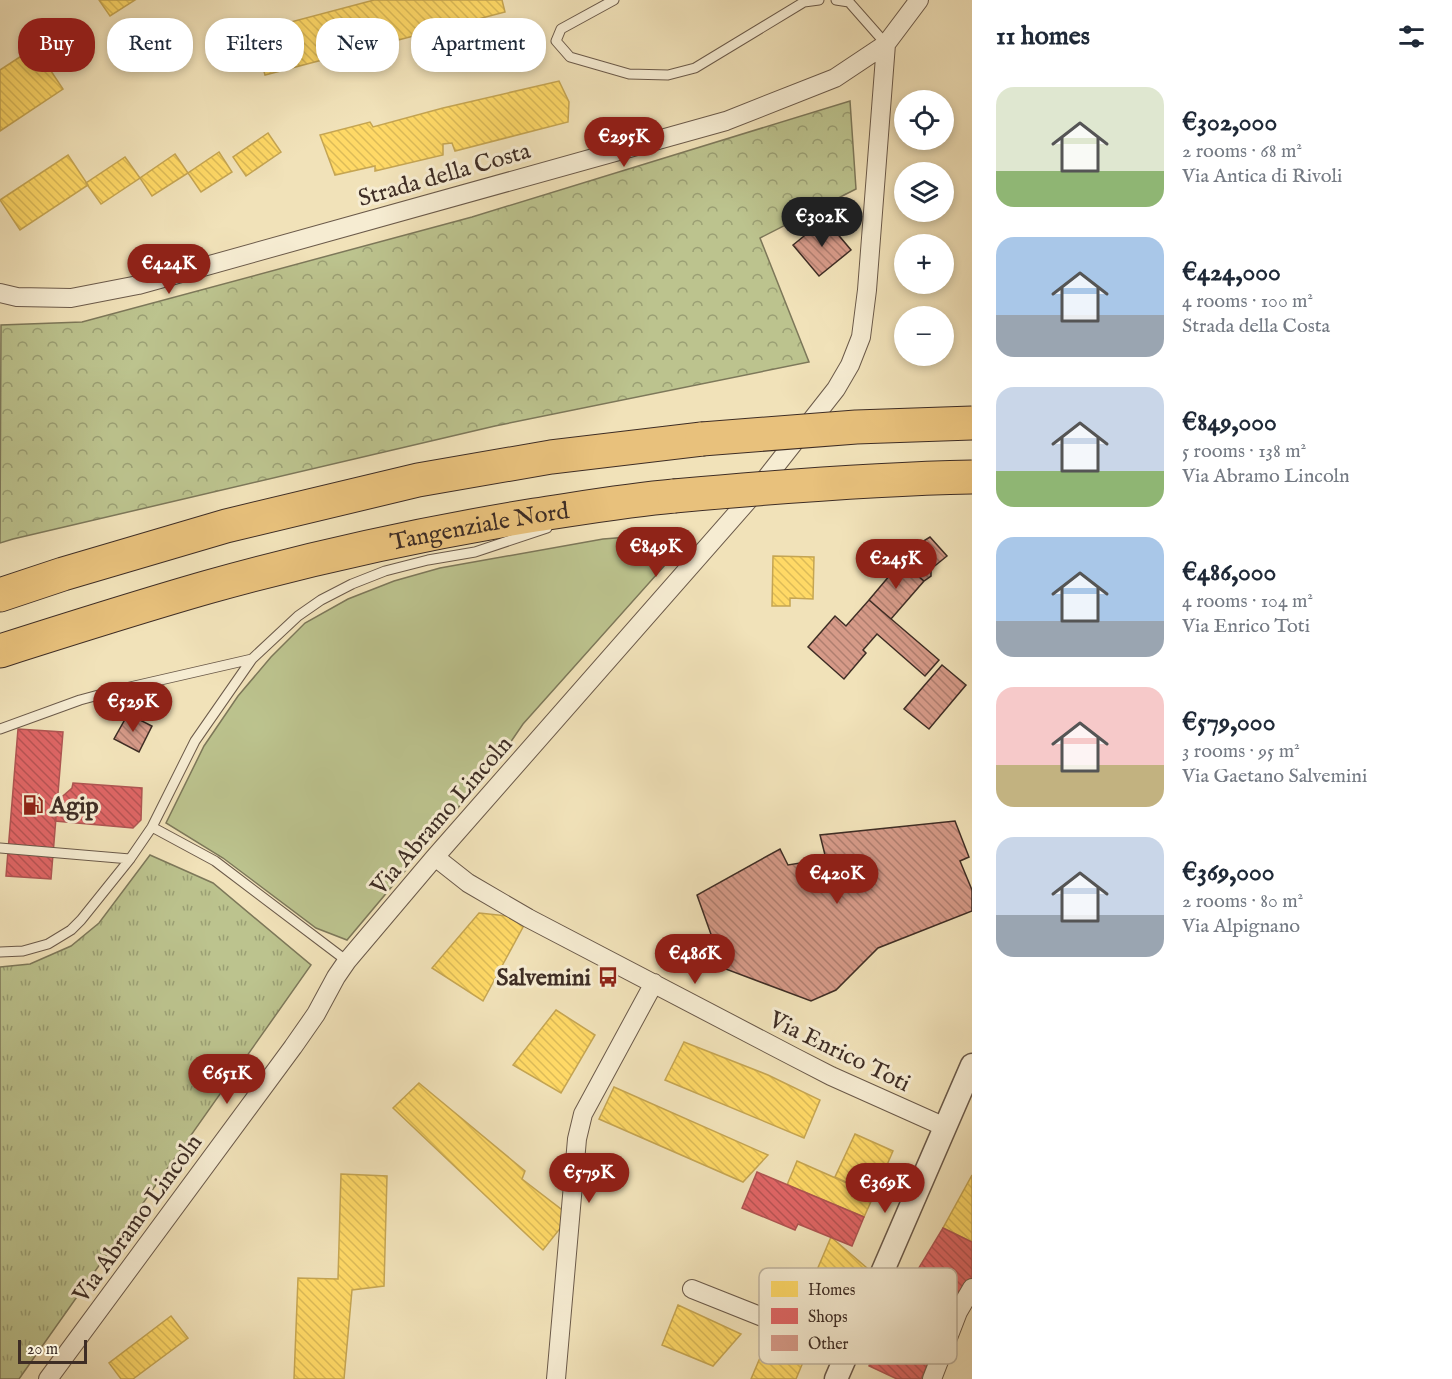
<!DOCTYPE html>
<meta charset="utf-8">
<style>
body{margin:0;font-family:"IM FELL English",serif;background:#f2f2f3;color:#1f2937;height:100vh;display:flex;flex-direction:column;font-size:22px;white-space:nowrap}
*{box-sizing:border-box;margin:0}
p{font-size:20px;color:#747a83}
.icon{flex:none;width:33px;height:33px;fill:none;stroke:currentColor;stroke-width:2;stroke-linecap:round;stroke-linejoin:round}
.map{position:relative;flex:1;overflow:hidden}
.drawer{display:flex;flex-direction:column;background:#fff;width:480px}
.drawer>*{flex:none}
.banner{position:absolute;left:18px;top:18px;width:570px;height:54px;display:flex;gap:12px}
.buttons{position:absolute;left:894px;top:90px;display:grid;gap:12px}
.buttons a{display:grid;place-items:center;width:60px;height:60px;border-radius:50%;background:#fff;box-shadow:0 3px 9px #0003;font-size:30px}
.scale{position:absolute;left:18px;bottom:15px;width:69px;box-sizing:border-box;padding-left:6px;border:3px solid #3e2d25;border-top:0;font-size:16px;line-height:21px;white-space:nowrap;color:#3e2d25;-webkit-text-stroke:4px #f6ecd2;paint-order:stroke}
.price{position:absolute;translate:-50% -51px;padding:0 14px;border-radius:21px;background:#8f2418;color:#fff;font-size:20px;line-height:39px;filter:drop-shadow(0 2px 3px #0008)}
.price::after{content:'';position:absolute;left:50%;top:36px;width:18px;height:14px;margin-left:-9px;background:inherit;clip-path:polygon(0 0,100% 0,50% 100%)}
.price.current{background:#222;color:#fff}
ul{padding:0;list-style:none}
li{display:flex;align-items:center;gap:18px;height:150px;padding:0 24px}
li span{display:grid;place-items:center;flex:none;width:168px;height:120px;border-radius:18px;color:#555}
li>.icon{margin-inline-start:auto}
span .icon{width:72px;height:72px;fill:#fffc;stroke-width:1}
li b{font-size:26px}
h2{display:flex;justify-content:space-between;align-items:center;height:72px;padding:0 24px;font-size:26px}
.chip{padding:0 21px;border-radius:24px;background:#fff;box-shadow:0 3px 9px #0003;font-size:21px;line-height:54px}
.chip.current{background:#8f2418;color:#fff}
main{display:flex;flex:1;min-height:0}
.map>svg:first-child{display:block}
</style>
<main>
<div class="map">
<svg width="972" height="1379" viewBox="0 0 972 1379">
<defs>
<pattern id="forest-crowns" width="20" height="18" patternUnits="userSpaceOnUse" patternTransform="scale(1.5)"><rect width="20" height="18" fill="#bcc38e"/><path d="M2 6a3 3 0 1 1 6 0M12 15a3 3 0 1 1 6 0" fill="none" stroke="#9a9f74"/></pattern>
<pattern id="park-tufts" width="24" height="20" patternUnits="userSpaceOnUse" patternTransform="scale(1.5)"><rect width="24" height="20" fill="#bcc38e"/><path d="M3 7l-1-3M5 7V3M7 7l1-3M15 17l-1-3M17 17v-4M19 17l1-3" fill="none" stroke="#9a9f74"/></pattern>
<pattern id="homes-back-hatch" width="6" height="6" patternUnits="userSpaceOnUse" patternTransform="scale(1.5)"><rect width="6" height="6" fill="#ffd966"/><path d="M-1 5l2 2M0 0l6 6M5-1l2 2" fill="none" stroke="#dcbb58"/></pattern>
<pattern id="shops-back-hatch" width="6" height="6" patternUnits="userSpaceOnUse" patternTransform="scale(1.5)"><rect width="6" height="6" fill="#e06666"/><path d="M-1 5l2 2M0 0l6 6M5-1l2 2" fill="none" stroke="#b75454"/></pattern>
<pattern id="building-back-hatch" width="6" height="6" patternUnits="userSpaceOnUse" patternTransform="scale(1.5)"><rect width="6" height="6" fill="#d69a88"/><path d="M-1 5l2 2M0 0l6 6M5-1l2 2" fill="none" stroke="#af7e6f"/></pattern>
</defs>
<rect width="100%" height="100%" fill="#f1e2b9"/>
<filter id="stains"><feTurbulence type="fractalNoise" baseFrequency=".00333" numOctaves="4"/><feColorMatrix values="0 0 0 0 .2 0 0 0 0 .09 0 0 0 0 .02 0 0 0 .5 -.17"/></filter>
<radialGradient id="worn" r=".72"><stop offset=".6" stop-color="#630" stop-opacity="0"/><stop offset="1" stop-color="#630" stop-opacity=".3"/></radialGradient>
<path fill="#bcc38e" stroke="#7d785a" stroke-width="1.5" d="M667,534L683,545L523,724L499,759L347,940L316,928L223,858L166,823L204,746L238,696L271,657L305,623L348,599L394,581L440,568L603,539Z"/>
<path fill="url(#forest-crowns)" stroke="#7d785a" stroke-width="1.5" d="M850,101L856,189L760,238L809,362L495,426L13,539L0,543L1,325L82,322L472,217Z"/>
<path fill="url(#park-tufts)" stroke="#7d785a" stroke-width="1.5" d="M150,855L213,883L311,965L19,1379H0V967L30,964L71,946L99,923Z"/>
<path fill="url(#homes-back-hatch)" stroke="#c5a552" stroke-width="1.5" d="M99,0H135L110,16Z
M374,0H502L505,12L265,75L253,32Z
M35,47L63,89L0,131V70Z
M559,81L569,102L568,122L455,151L452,143L443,144V155L375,171V166L335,175L320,135L370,122L373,127L443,108Z
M268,133L281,152L246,176L233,157Z
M219,152L232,172L201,192L188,173Z
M175,154L188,173L152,196L140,178Z
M68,155L88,185L20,230L0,200Z
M125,157L140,178L101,204L86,183Z
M773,556L814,557L813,599L790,598V606H772Z
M479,913L528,918L483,1001L432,968Z
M556,1010L595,1035L561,1093L513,1065Z
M684,1042L768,1075L820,1100L804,1138L665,1080Z
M419,1083L525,1171L522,1179L570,1216L543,1250L393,1108Z
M614,1087L768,1155L743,1182L599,1119Z
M855,1134L893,1151L874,1195L835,1177Z
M797,1161L874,1195L864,1217L787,1185Z
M341,1174L387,1176L384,1286L352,1290L344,1379H294L298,1278L338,1279Z
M972,1175V1242L943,1228Z
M831,1237L874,1274L860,1304L847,1323L803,1303Z
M678,1305L741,1334L713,1366L662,1345Z
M171,1316L188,1338L133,1379H121L109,1363Z
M768,1339L806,1355L796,1379H751Z"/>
<path fill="url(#shops-back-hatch)" stroke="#af5552" stroke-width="1.5" d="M18,729L63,732L51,879L6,876Z
M73,783L142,788L141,820L133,828L55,821L57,801L72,788Z
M757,1172L864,1217L852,1246L798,1224L795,1230L742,1208Z
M943,1228L972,1242V1279L952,1310L921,1379H897L869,1366L894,1309Z"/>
<path fill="url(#building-back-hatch)" stroke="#3e2d25" stroke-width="1.5" d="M825,219L851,250L819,276L793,245Z
M930,537L947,556L931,569V576L924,581L903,563L917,545Z
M901,562L924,581L891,619L869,600Z
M869,600L939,660L925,676L877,634L863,650L866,653L844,679L808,647L835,616L846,626Z
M942,665L966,685L929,729L904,709Z
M128,714L152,726L139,752L114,739Z
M955,821L969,857L960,861L972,890V911L878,948L836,990L811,1001L723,968L697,895L780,849L788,865L826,859L820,835Z"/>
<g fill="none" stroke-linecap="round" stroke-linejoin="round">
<g stroke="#6b5a4a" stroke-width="11">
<path id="service" d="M614,0L561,29L556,41L570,57L629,74L668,75L695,68L804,2L819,0
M836,0L849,2L886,44
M0,729L80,700L117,690L252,659
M152,827L215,861L347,961
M0,848L130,859
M0,952L23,951L48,944L71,930L81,920L130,859L152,827L195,741L252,659L298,616L321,600L352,584L385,571L428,560L475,552L547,528"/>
</g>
<g stroke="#6b5a4a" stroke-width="20">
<path id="minor" d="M0,293L17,297L71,298L138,285L726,121L835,78L886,44
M435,857L468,883L528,918L796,1058L831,1076L945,1127
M692,1289L848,1351
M48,1379L293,1047L316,1014L336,977L347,961L435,857L752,496L836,389L850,365L861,337L867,290L886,44L919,0
M556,1379L577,1139L583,1114L654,983
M932,1379L958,1312L972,1288"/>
</g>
<g stroke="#6b5a4a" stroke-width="25">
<path id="tertiary" d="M836,1379L972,1065"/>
</g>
<g stroke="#3e2d25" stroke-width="35">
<g id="motorway">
<path d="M0,595L63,574L226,526L418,480L551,457L702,439"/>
<path id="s1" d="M0,651C69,629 138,607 208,587C315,557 425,533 535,515C582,508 628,500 674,496"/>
</g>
</g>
<use href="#service" stroke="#f6ecd2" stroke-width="9"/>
<use href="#minor" stroke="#f6ecd2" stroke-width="18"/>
<use href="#tertiary" stroke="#f6ecd2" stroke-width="22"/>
<use href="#motorway" stroke="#e8c17c" stroke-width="33"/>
<g stroke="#3e2d25" stroke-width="35" stroke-linecap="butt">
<path id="motorway-bridge" d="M702,439L856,427L972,423
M674,496C773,487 872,479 972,477"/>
</g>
<use href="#motorway-bridge" stroke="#e8c17c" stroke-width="33"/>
</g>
<defs>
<g id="fuel-bare" transform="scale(1.62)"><path d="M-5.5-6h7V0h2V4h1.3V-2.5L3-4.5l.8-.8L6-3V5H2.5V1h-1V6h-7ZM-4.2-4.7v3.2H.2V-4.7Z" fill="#8f2418" stroke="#f6ecd2" stroke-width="2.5" paint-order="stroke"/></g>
<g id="bus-bare" transform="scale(1.62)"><path d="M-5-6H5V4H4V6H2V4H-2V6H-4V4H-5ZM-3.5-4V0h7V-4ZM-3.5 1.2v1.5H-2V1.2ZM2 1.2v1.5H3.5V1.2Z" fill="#8f2418" stroke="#f6ecd2" stroke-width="2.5" paint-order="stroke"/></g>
</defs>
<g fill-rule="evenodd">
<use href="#fuel-bare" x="33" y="805"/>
<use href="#bus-bare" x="608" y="977"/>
</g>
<g text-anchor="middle" stroke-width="6" stroke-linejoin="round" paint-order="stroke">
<g font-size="24" fill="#3e2d25" stroke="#f6ecd2">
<text transform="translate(444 174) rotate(-16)" y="8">Strada della Costa</text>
<text dy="8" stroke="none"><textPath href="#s1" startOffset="496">Tangenziale Nord</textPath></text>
<text transform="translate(441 815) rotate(-49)" y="8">Via Abramo Lincoln</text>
<text transform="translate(840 1051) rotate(26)" y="8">Via Enrico Toti</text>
<text transform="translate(137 1218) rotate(-54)" y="8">Via Abramo Lincoln</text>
</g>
<g font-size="24" font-weight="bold" fill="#3e2d25" stroke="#f6ecd2" text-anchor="start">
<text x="50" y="813">Agip</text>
<text x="591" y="985" text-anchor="end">Salvemini</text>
</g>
</g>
<rect x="759" y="1268" width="198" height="96" rx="9" fill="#f6ecd2" stroke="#bfb39e" stroke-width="1.5"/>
<rect x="771" y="1281" width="27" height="16" fill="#ffd966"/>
<rect x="771" y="1308" width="27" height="16" fill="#e06666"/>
<rect x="771" y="1335" width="27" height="16" fill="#d69a88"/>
<g font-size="16" fill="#3e2d25">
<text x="808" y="1295">Homes</text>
<text x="808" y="1322">Shops</text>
<text x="808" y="1349">Other</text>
</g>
<rect width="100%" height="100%" filter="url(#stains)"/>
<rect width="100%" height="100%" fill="url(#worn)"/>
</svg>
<div class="buttons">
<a><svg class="icon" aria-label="locate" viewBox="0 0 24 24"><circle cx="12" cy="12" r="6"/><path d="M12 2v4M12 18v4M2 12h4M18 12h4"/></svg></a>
<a><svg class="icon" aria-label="layers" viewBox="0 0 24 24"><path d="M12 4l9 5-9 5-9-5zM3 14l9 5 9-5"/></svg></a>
<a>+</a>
<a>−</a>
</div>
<div class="scale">20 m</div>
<b class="price" style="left:624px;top:168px">€295K</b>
<b class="price current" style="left:822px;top:248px">€302K</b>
<b class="price" style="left:169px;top:295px">€424K</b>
<b class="price" style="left:656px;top:578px">€849K</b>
<b class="price" style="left:896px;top:590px">€245K</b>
<b class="price" style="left:133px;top:733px">€529K</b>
<b class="price" style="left:837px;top:905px">€420K</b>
<b class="price" style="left:695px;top:985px">€486K</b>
<b class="price" style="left:227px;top:1105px">€651K</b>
<b class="price" style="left:589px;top:1204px">€579K</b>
<b class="price" style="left:885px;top:1214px">€369K</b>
<div class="banner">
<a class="chip current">Buy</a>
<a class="chip">Rent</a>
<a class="chip">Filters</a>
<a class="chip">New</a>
<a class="chip">Apartment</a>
</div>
</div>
<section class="drawer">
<h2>11 homes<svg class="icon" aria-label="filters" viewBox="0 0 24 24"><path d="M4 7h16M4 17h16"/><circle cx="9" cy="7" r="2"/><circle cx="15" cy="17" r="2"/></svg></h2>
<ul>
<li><span style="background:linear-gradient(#dfe7d0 70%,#8fb573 0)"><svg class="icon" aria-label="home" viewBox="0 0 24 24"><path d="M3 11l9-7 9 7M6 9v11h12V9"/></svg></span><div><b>€302,000</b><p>2 rooms · 68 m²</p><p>Via Antica di Rivoli</p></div></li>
<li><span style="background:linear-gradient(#a9c7e8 65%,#9aa5b1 0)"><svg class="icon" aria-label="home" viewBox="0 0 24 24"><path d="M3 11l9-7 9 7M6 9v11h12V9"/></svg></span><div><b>€424,000</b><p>4 rooms · 100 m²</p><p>Strada della Costa</p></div></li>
<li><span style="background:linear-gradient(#c9d6e8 70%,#8fb573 0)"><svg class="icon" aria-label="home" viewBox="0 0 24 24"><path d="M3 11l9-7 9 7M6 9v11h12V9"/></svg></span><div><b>€849,000</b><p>5 rooms · 138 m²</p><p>Via Abramo Lincoln</p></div></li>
<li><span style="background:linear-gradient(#a9c7e8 70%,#9aa5b1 0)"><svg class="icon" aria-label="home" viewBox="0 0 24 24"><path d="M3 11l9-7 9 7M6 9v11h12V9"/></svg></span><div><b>€486,000</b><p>4 rooms · 104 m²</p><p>Via Enrico Toti</p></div></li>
<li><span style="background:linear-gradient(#f6c9c9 65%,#c2b280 0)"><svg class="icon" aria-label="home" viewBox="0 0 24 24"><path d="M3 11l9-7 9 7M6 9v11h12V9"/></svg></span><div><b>€579,000</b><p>3 rooms · 95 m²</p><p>Via Gaetano Salvemini</p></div></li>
<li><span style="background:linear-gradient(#c9d6e8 65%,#9aa5b1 0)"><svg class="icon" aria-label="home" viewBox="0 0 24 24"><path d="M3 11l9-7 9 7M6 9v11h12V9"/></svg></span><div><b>€369,000</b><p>2 rooms · 80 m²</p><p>Via Alpignano</p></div></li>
</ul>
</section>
</main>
